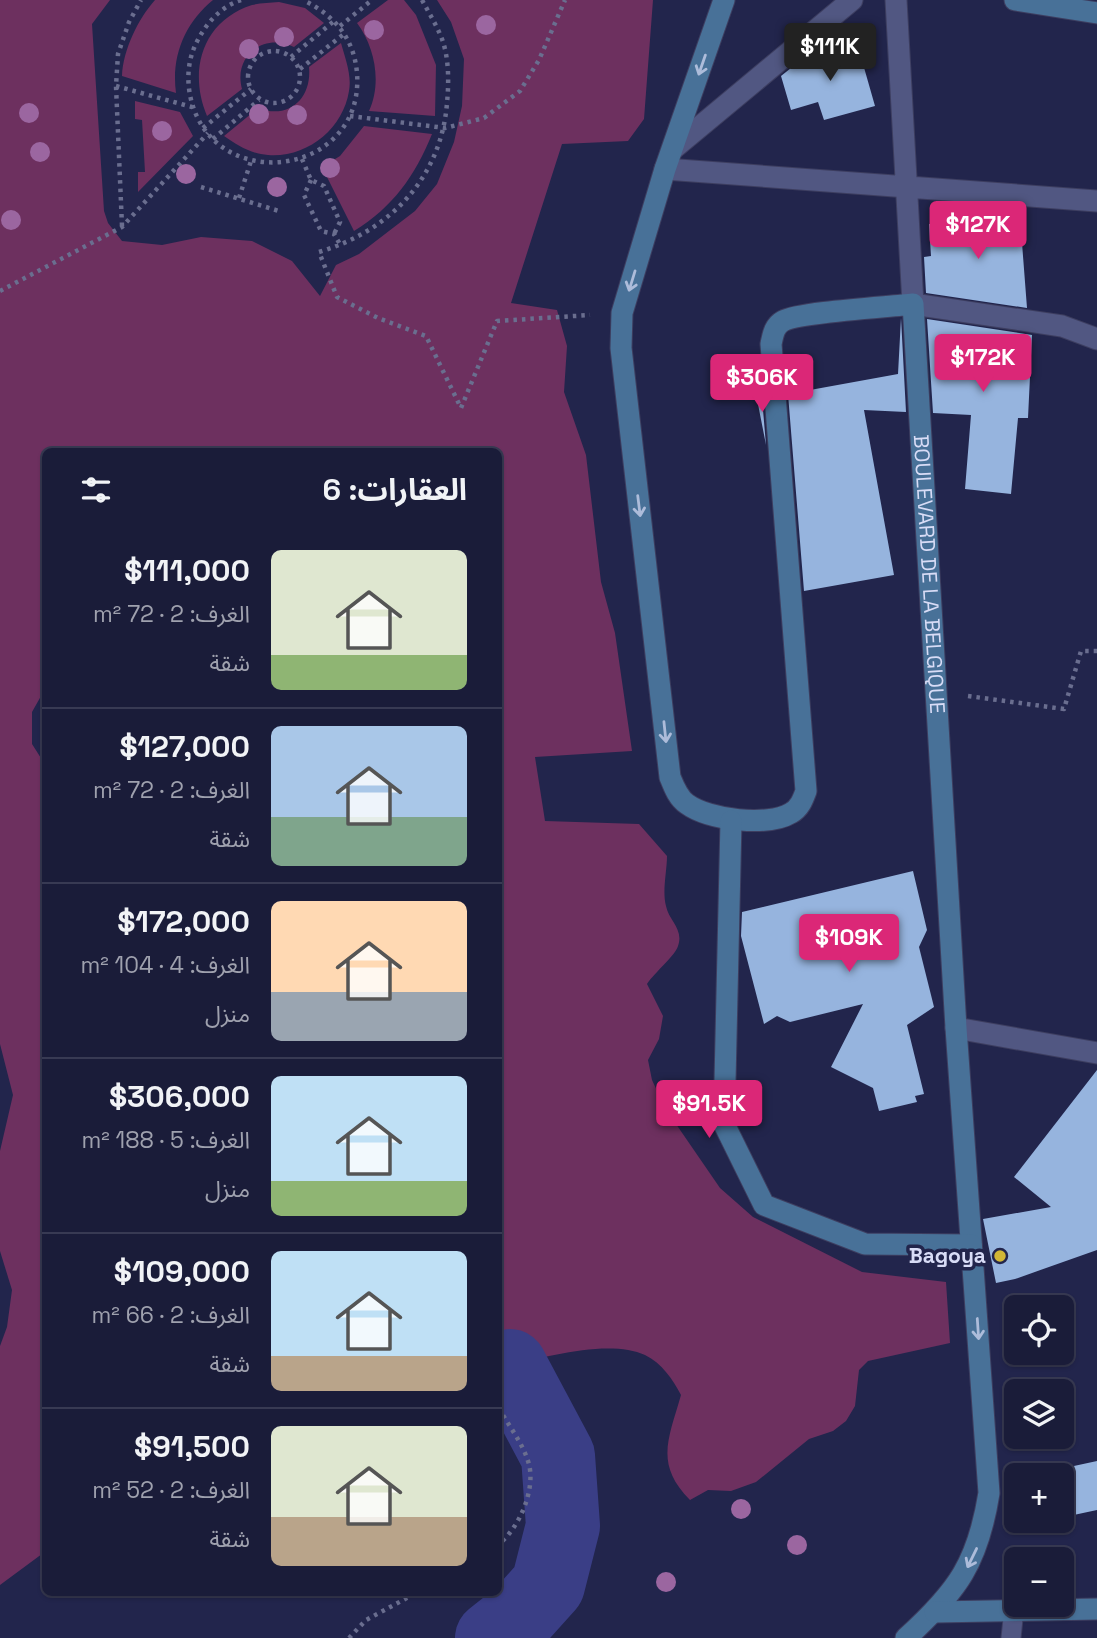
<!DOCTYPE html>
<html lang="ar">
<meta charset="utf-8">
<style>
body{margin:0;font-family:"Space Grotesk","Noto Sans Arabic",sans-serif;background:#232541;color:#f1f3f6;direction:rtl;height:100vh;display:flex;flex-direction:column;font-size:26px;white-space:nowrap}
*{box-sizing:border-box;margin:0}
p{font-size:23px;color:#9fa1ae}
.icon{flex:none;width:38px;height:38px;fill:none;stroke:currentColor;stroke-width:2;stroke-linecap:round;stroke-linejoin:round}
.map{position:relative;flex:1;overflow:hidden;direction:ltr}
.details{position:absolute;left:42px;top:448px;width:460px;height:1148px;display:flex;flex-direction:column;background:#1a1c39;border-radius:10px;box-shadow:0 2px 5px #0004,0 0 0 2px #383a53;direction:rtl}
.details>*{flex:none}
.tools{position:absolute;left:1004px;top:1295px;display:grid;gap:14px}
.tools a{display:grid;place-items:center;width:70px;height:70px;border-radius:10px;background:#1a1c39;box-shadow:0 2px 5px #0004,0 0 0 2px #383a53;font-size:35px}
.price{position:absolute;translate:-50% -60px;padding:0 16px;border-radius:7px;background:#db2777;color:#fff;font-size:23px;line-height:46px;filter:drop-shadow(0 2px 4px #0008)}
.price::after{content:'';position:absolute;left:50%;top:42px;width:21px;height:16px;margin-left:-10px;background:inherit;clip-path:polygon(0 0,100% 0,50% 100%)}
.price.active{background:#222;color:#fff}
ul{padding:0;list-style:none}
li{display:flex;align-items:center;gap:21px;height:175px;padding:0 35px}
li+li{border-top:2px solid #383a53}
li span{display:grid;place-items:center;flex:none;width:196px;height:140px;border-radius:10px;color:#555}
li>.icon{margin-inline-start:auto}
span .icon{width:84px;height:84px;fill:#fffc;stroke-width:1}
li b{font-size:30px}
h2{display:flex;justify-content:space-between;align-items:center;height:84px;padding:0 35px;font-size:30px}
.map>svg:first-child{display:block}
</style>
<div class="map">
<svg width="1097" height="1638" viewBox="0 0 1097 1638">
<rect width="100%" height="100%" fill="#22254c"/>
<path fill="#6d305f" d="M0,0H110L92,24L104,211L108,223L122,241L162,245L201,237L252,241L292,261L320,296L336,265L359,254L415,211L437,184L454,142L462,106L464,59L451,22L437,0H653L644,119L628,141L562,144L511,303L557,310L567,346L564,392L586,455L601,582L615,633L632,751L535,757L545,821L639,824L667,856C667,871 662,892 666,906C669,921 684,929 678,946C675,956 655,972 647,984L663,1016L659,1039L648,1060L652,1080L665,1108L720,1188L753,1217L862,1272L946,1282L950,1343L868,1361L859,1370L855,1406L846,1421L833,1431L809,1439L756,1482L731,1491L708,1490L690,1500C654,1464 669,1438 681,1395C673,1380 662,1363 645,1355C609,1338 535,1358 499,1370V452H46L45,689L32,712V744L46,766V1551L0,1585V1346L7,1327L12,1290L0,1251V1151L13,1095L0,1044Z
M155,0H213C185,23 171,56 176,93L122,76C123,50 138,19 155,0Z
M388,0H404L416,15L436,65L435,116L369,111C382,83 375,47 357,23Z
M279,2L305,8L324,23L294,47C264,32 233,56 242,89L207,116C188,71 202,21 252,5C260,3 270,3 279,2Z
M341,43C345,58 352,75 349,91C343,129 307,158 268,155C251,154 237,145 224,136L258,108C289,120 312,98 309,67Z
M135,101L180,112L193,136L138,192V172H145L142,120L135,119Z
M364,126L432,134C415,176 393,207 354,231L322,167L340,156Z"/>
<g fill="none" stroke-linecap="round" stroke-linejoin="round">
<path stroke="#3a3e86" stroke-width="74" d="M492,1638L521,1615L548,1585L563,1526L558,1456L510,1366"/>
</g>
<path fill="#96b4de" d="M857,43L875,106L824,120L818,102L791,110L781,76L801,60Z
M1020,217L1027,308L926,293L924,257L931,256L929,224Z
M901,318L906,412L864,410L894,575L804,591L788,394L898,374Z
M927,319L1032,335L1028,418H1018L1011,494L965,489L971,415L933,413Z
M762,398L766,445L757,399Z
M913,871L927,930L919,947L934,1007L907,1025L924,1094L915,1096L917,1102L879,1111L873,1088L831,1067L863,1004L790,1022L777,1016L764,1024L741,936L742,912Z
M1097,1070V1250L1015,1279L996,1283L983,1219L1051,1207L1014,1177Z
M1097,1461V1510L1069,1516L1060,1469Z"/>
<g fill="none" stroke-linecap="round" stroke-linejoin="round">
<g stroke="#3d3e60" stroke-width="21">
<path id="lane" d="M1011,1638L1014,1609"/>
</g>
<g stroke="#3d3e60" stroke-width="23">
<path id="street" d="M896,0L913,304L1062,326L1097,339
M673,149L852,0
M665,169L1097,201
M956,1028L1097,1053"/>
</g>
<g stroke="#3d3e60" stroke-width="23">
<g id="secondary">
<path id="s1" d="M724,0L665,169L622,313L621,348L670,777C674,787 678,798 687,804C709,820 768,827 791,813C800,808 803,799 806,791L771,344C773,335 774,326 783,321C799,312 888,307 913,304L956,1028L989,1493C978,1562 958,1591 906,1638"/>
<path d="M1015,0L1097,13"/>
<path d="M731,821L724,1124L764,1205L865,1244L971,1245"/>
<path d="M935,1612L1097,1609"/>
</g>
</g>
<path stroke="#6a6e8f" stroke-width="4.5" stroke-dasharray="3.5 5" stroke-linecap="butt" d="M241,0C219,7 203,27 194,48C188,63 187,79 190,95C210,197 365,178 357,73C354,38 334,15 303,0
M422,0C429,13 437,26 442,39C449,58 449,82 447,103C441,178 390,231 319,252L337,297L378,318L426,336L461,408L497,321L590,315
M340,26L372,0
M248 77a26 26 0 1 1 52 0a26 26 0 1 1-52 0Z
M291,57L334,21
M300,69L345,33
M116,86L192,107
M350,116L445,128L484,118L520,91L539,60L565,0
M203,128L251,89
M213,139L259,100
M302,159L311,180L324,186L340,222L334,234
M311,180L304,195L321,231L334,234L341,246
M201,187L279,211
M239,198L251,161
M122,226L116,86L118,54L129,22L141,0
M0,291L122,227L208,133
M968,696L1064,709L1081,651H1097
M499,1408C508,1425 522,1442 528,1461C537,1487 520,1527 499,1544
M349,1638L366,1620L418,1592"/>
<use href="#lane" stroke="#515782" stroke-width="19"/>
<use href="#street" stroke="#515782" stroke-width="21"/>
<use href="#secondary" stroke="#487198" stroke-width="21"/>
</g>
<g fill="#9b66a0">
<circle cx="486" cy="25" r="10"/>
<circle cx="374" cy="30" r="10"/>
<circle cx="284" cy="37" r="10"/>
<circle cx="249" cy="49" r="10"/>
<circle cx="29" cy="113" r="10"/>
<circle cx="259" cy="114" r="10"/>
<circle cx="297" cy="115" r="10"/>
<circle cx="162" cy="131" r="10"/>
<circle cx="40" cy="152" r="10"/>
<circle cx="330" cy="168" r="10"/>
<circle cx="186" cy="174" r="10"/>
<circle cx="277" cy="187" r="10"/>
<circle cx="11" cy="220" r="10"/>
<circle cx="741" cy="1509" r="10"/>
<circle cx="797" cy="1545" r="10"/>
<circle cx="666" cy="1582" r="10"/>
</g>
<defs><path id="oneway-shaft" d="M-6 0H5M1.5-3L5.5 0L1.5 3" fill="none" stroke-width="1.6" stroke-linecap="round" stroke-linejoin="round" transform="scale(1.75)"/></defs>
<g stroke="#adbcda">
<use href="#oneway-shaft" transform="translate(702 65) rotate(109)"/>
<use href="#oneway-shaft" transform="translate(632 281) rotate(107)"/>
<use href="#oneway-shaft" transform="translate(639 506) rotate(83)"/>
<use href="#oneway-shaft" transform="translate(665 732) rotate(84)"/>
<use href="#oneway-shaft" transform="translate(978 1329) rotate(86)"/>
<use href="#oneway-shaft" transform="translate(972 1558) rotate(116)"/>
</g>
<circle fill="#d1b736" stroke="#22254c" stroke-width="2.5" cx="1000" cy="1256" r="7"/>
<g text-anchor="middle" stroke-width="7" stroke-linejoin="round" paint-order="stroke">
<g font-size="21" fill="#d8dcf6" stroke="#22254c">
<text dy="7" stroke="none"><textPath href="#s1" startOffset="1841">BOULEVARD DE LA BELGIQUE</textPath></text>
</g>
<g font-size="21" font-weight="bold" fill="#d8dcf6" stroke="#22254c" text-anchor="end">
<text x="986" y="1263">Bagoya</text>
</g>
</g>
</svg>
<div class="tools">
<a><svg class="icon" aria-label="locate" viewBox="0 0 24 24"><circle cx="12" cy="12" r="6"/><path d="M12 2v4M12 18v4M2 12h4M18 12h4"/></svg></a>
<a><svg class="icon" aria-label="layers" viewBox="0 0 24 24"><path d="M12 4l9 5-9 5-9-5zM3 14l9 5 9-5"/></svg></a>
<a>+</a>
<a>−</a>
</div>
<b class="price active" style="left:830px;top:83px">$111K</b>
<b class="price" style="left:978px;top:261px">$127K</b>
<b class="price" style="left:983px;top:394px">$172K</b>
<b class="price" style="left:762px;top:414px">$306K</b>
<b class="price" style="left:849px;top:974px">$109K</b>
<b class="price" style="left:709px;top:1140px">$91.5K</b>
<section class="details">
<h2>العقارات: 6<svg class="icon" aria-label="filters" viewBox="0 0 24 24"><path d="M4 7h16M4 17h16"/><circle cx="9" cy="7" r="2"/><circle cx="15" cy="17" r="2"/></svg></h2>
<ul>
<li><span style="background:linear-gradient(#dfe7d0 75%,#8fb573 0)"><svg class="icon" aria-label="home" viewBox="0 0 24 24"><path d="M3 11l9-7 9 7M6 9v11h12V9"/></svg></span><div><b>$111,000</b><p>الغرف: 2 · 72 m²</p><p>شقة</p></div></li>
<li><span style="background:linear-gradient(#a9c7e8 65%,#7fa58c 0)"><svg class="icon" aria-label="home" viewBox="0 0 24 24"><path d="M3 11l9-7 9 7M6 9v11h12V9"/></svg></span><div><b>$127,000</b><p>الغرف: 2 · 72 m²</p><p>شقة</p></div></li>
<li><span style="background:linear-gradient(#ffd9b3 65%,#9aa5b1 0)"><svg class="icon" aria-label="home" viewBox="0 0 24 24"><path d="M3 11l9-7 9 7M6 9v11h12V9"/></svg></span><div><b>$172,000</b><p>الغرف: 4 · 104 m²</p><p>منزل</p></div></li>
<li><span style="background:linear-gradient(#bfe0f5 75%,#8fb573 0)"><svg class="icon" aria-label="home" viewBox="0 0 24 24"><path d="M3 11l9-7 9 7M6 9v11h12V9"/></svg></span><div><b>$306,000</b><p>الغرف: 5 · 188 m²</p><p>منزل</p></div></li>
<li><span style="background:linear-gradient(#bfe0f5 75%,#b9a48a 0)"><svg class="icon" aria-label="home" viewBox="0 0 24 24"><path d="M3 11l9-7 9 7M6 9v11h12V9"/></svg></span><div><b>$109,000</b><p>الغرف: 2 · 66 m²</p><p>شقة</p></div></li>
<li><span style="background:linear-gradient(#dfe7d0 65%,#b9a48a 0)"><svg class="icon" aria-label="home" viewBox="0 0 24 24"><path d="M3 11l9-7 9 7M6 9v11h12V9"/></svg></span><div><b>$91,500</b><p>الغرف: 2 · 52 m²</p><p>شقة</p></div></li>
</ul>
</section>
</div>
